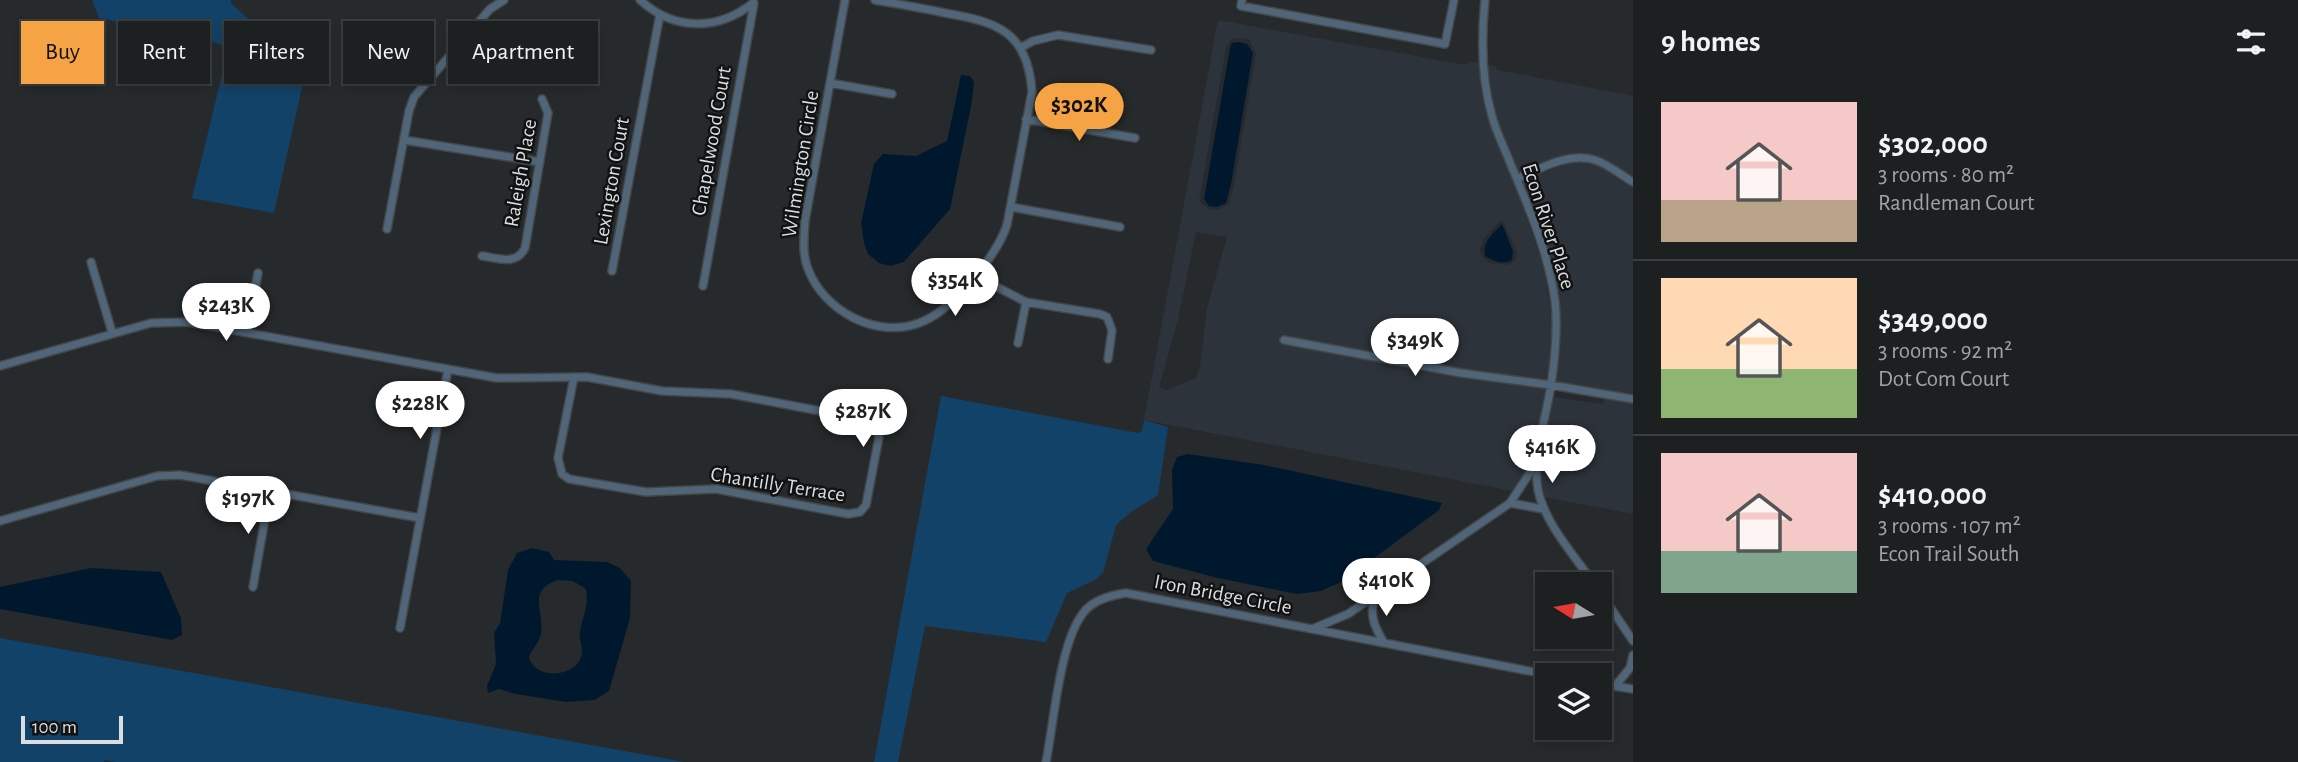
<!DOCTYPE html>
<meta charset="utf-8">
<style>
body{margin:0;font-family:"Alegreya Sans",sans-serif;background:#25282a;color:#f1f3f6;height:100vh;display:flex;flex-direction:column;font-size:26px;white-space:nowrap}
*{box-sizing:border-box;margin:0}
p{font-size:23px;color:#a0a3a5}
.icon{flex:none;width:38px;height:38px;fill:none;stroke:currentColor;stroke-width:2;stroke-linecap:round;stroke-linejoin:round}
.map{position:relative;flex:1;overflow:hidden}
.panel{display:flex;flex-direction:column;background:#1d2021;width:665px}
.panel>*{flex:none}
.top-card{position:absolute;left:21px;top:21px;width:665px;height:63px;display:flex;gap:14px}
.needle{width:46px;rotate:281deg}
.buttons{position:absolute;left:1535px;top:572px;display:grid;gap:14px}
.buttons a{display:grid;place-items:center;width:77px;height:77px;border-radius:0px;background:#1d2021;box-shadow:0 4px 10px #0003,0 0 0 2px #3b3e3f;font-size:35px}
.scale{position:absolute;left:21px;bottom:18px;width:102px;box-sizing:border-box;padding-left:7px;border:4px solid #dbddde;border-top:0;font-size:19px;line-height:24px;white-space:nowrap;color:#dbddde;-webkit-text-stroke:5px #111213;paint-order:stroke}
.price{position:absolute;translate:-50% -60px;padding:0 16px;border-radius:24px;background:#fff;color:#222;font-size:23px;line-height:46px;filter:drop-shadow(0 2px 4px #0008)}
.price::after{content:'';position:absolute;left:50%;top:42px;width:21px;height:16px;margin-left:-10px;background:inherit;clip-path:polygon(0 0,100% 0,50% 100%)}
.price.on{background:#f5a345;color:#111}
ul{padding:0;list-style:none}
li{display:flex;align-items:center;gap:21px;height:175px;padding:0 28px}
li+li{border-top:2px solid #3b3e3f}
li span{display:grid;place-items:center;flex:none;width:196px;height:140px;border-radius:0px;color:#555}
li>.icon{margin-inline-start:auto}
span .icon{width:84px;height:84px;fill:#fffc;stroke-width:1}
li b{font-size:30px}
h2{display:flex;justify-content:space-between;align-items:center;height:84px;padding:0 28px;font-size:30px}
.chip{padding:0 24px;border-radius:0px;background:#1d2021;box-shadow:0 4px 10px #0003,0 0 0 2px #3b3e3f;font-size:24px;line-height:63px}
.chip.on{background:#f5a345;color:#111}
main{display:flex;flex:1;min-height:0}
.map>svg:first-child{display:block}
</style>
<main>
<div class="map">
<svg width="1633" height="762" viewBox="0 0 1633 762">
<rect width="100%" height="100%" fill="#272a2c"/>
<path fill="#2d333a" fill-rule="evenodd" d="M1218,20L1466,65L1470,62L1479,63L1488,118L1514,180L1544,268L1552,320L1548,381L1462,369L1281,336L1280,343L1461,376L1547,388L1533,457L1527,471L1513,491L1144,420ZM1232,38L1249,39L1256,54L1234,185L1229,204L1218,210L1208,209L1199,201L1226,48ZM1503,221L1517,252L1515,261L1508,265L1490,263L1482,257L1480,249L1484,238L1499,222ZM1196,232L1227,237L1207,308L1200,366L1196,378L1166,390L1159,387L1178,320Z
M1487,65L1495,66L1498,70L1633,96V178L1599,158L1583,154H1571L1551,160L1519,174L1496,116Z
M1572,161L1596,164L1633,186V396L1556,382L1559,343V301L1552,266L1522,181Z
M1553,397L1602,404L1606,398L1633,403V514L1544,497L1539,466Z"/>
<path fill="#124267" d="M92,0H231V3L260,30L296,41V61L307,65L274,213L192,198L229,46L99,18Z
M941,396L1138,433L1142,431L1144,420L1168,427L1158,495L1131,512L1116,525L1103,573L1095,580L1067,593L1046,642L925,626L898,762H874Z
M0,638L685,762H115L105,760L104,762H0Z"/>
<path fill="#00182d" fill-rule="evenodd" d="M1238,42L1247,44L1253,53L1231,184L1226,203L1217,207L1209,206L1204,199L1230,48L1232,43Z
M961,75L970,76L974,82L972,101L950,209L904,262L890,266L879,263L868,254L864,243L861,223L874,164L883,154L916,156L947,141Z
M1502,224L1513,251L1512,260C1503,265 1493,261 1485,256C1482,241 1493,234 1502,224Z
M1188,454L1264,465L1442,503L1439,510L1343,581L1321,591L1297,594L1218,578L1153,561L1146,549L1173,509L1172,470L1177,457Z
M532,548L549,552L554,560L607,562L620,568L631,581L630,618L609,691L595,700L566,702L516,694L499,689L488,693L487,686L496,664L494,633L500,623L508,570L517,553ZM557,580L573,581L586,589C589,607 583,614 580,631C578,639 583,645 582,652C581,668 563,675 549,673C540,672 532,667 529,658C531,649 540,643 541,633C545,611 526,592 557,580Z
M91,568L161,572L181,618L182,635L172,640L0,609V587Z"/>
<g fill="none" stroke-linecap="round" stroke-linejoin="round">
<g stroke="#444748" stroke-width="10">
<path id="minor" d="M640,0C674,31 718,31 753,3
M845,0L805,221C804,237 802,254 808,269C824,311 876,339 919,323C951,312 996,257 1007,225L1032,92C1028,32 998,22 945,13C922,8 898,4 875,0
M1242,0L1241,6L1445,44L1454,0
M1485,0C1481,39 1481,78 1492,116C1496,132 1505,149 1511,165C1529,208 1549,255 1555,301C1558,328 1555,358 1551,385C1546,420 1532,454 1538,490C1545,524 1575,556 1594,584
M1020,48L1033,41L1058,35L1151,50
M830,83L892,94
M1026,119L1135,138
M404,140L540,162
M1517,179C1541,168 1568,152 1595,160C1608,164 1621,175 1633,182
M1011,207L1120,227
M387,229L409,111L414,97L490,9L504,0
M482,256C498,258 516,266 525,248L548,113L542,99
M91,262L112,332
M612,271L660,14
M978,271L997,287L1026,302L1100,314L1107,317L1112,330L1108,359
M703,286L754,3
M247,332L258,273
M1284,340L1461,373L1551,385L1633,399
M1018,343L1026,302
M0,366L151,323L188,322L497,378L587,377L662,391L731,394L867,420L875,425L879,437L866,505L860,512L848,514L716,489L646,492L569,479L562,474L558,458L574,377
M1510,503L1543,509
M0,521L157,476L180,475L420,518
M253,587L270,490
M1600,592L1633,641
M1375,596C1369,615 1374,626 1384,643
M400,628L448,369
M1312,629L1348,614L1510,503L1535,465
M1600,684L1633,689
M1615,686L1630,668L1633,655
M1046,762C1054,724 1060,629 1090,606C1100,598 1113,595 1126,593L1555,676"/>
</g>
<use href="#minor" stroke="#506578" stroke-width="7"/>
</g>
<g text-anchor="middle" stroke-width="5" stroke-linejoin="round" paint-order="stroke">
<g font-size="21" fill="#dbddde" stroke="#111213">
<text transform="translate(711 141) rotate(-80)" y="7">Chapelwood Court</text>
<text transform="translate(800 164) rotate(-81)" y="7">Wilmington Circle</text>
<text transform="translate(520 173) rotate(-80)" y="7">Raleigh Place</text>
<text transform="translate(611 181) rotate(-80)" y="7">Lexington Court</text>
<text transform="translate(1549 226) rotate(72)" y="7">Econ River Place</text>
<text transform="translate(778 484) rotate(9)" y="7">Chantilly Terrace</text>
<text transform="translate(1223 594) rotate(11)" y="7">Iron Bridge Circle</text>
</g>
</g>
</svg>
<div class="buttons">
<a><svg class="needle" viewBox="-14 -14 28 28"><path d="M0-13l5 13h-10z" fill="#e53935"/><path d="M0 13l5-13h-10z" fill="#a0a3a5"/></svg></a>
<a><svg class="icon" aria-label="layers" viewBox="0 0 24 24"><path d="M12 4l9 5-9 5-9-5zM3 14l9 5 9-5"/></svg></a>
</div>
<div class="scale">100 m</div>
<b class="price on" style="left:1079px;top:143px">$302K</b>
<b class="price" style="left:955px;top:318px">$354K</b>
<b class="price" style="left:226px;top:343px">$243K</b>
<b class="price" style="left:1415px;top:378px">$349K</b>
<b class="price" style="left:420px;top:441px">$228K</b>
<b class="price" style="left:863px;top:449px">$287K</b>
<b class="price" style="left:1552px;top:485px">$416K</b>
<b class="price" style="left:248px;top:536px">$197K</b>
<b class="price" style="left:1386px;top:618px">$410K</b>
<div class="top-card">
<a class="chip on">Buy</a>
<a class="chip">Rent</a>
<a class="chip">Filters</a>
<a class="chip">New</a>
<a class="chip">Apartment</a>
</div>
</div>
<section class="panel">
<h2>9 homes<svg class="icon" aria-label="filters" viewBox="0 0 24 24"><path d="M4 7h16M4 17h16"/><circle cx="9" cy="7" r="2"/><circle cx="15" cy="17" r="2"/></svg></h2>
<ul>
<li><span style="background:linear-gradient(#f6c9c9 70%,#b9a48a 0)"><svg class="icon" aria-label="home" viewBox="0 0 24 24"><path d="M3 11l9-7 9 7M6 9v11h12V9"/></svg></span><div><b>$302,000</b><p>3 rooms · 80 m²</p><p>Randleman Court</p></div></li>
<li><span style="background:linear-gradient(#ffd9b3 65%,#8fb573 0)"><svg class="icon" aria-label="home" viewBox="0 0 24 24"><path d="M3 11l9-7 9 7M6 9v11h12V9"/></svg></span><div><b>$349,000</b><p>3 rooms · 92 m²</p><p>Dot Com Court</p></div></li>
<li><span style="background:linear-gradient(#f6c9c9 70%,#7fa58c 0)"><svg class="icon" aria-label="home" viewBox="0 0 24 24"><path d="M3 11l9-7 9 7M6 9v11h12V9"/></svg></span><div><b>$410,000</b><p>3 rooms · 107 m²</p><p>Econ Trail South</p></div></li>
</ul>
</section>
</main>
